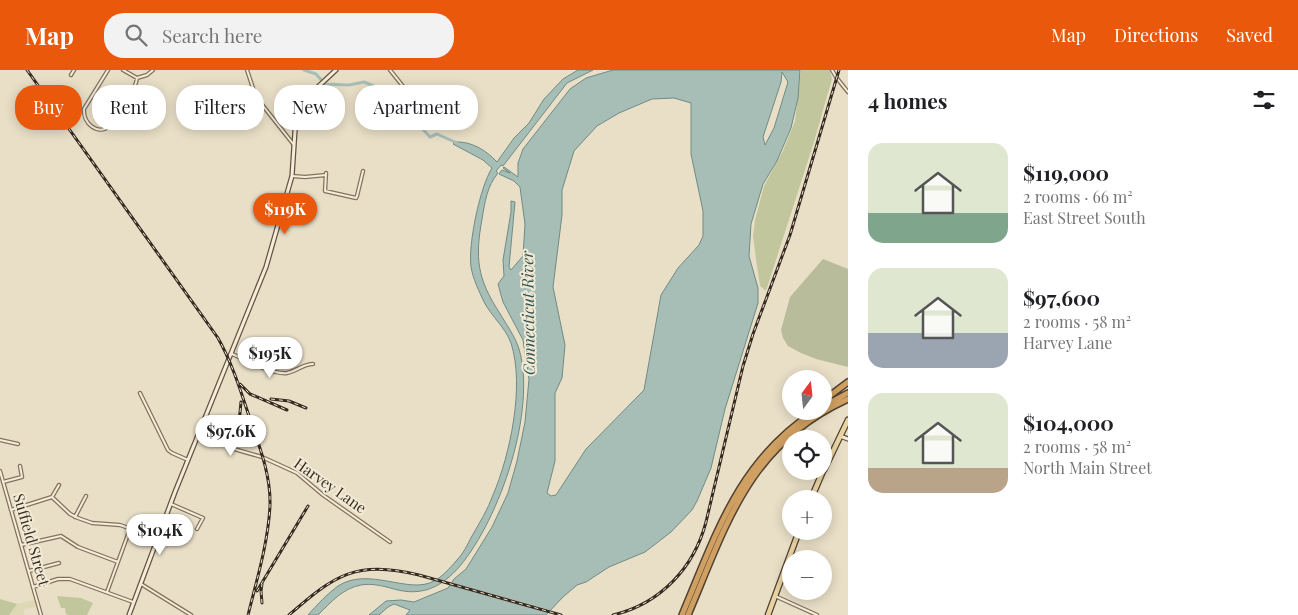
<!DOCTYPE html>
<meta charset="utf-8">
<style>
body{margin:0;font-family:"Playfair Display",serif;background:#f2f2f2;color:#202124;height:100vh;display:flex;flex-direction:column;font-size:19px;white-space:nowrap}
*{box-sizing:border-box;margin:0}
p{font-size:16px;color:#757577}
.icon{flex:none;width:28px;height:28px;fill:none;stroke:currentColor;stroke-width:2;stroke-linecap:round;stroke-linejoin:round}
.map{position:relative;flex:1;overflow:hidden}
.details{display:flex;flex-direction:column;background:#fff;width:450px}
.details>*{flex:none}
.banner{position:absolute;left:15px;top:15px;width:475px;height:45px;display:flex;gap:10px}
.needle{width:32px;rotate:15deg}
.buttons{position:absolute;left:782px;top:300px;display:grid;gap:10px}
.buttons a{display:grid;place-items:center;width:50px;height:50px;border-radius:50%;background:#fff;box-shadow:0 2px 12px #0003;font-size:25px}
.price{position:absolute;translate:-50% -42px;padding:0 11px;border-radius:18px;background:#fff;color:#222;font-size:16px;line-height:32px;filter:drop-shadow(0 1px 2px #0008)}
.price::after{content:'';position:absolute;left:50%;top:30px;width:15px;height:11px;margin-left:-8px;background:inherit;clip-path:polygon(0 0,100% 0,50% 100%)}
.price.on{background:#ea580c;color:#fff}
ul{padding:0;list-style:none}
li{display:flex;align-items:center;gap:15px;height:125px;padding:0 20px}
li span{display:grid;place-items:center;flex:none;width:140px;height:100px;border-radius:15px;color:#555}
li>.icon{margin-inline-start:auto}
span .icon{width:60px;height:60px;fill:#fffc;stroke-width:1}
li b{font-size:21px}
h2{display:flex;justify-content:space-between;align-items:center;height:60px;padding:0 20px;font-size:21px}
.tag{padding:0 18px;border-radius:20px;background:#fff;box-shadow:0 2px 12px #0003;font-size:18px;line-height:45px}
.tag.on{background:#ea580c;color:#fff}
header{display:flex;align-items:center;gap:30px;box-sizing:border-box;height:70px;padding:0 25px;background:#ea580c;color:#fff}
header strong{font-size:24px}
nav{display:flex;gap:28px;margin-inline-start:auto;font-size:18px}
.search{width:350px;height:45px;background:#f2f2f2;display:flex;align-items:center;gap:12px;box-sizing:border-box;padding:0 18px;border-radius:20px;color:#757577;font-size:19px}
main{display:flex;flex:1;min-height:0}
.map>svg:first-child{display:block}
</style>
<header>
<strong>Map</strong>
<div class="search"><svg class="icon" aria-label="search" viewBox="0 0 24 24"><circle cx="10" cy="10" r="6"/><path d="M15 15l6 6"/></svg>Search here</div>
<nav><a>Map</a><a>Directions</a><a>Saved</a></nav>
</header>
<main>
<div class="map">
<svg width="848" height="545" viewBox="0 0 848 545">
<rect width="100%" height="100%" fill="#e9dfc7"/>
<path fill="#ded8b5" d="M34,530L36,537L24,539V545H9L17,534Z"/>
<path fill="#c1c69c" d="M801,0H830L832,9L813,75L766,221L760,216L756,189L753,166L755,150L764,116L783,81L795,51Z
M57,526L81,528L93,533L87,545H69L66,544L65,538H61Z
M0,529L17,534L9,545H0Z"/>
<path fill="#b8bc9a" d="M823,189L848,199V297L816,289L801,283L788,276L783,268L781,260L790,227Z"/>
<path fill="#a7beb7" stroke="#6f8b84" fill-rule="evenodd" d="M578,0H593L567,13L503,96L501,95L496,101L498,103C487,116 485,132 482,149C475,188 477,208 499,242C506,254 515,266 519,279C537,340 500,448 460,496C442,517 422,527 394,519C383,516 372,513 361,515C343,518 330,533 318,545H308C317,535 327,524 338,516C369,496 409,525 434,511C442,507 450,498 456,491C464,483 467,475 472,466C480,452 488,439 493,425C510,385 525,316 511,273C505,257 492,247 484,232C479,221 473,209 471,197C468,174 480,117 492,98L483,90L453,74L455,72C471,71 486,80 497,92L514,68L529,53L544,29L563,9Z
M613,0H800L798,28L791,58L777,91L763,114L751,154L749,186L758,218V233L725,339L711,398L697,431L692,440L671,462L662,469L645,482L609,497L586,512L577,515L563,527L546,545H406L410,540L394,534L388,537L379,545H369L386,531L401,530L414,532L448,518L454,509L466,499L492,457L508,423L517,391L525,352L529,309L523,270L503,232L498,214L504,206L503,190L511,142V131L515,132L509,197L511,200L523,186L525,154L520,117L514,111L499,104L502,100L510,103L503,98L504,97L518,107V93L523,79L570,19L586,8ZM782,2L788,12L774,58L765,75L763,67L781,12ZM674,28L691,33V84L703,141V166L699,175L678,198L661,225L644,320L586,379L556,425L551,426L547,423L555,391V323L562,308L565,275L553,217L562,145V120L574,81L597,56L619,43L652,29Z"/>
<path fill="#e9dfc7" d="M449,512L553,541L552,543L448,514Z"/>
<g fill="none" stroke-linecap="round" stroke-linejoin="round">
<path stroke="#a7beb7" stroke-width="3" d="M304,0L316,4L325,14L349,15L364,12L374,16L419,55L430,67L437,64L457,73"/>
<g stroke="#83725e" stroke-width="4.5">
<path id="street" d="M108,0L84,39C83,53 97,66 110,56C118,50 136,18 137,8
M123,0L137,8L147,5L153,0
M247,0L256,27L294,75
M390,0L430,50
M832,0L836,7L848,22
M71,5L74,0
M326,103L325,121L356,128L357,126L363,101
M292,106L305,107L326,105
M232,284C246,290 273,305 287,303C297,301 303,294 313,294
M140,323L168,380L172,383L188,390
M199,364L234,379L262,387L297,403L323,425L390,472
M0,370L18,374
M0,401L41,545
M3,412L22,407L20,396
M52,427L70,444L78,448L92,453L120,455L140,462L156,473
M52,427L59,415
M171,434L203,448L197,459
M11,440L52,427
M75,447L86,426
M21,475L61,466L78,477L118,492
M29,501L59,493
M141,514L191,545
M33,517L58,509H70L133,532
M107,522L130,459
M775,526L817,545"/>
</g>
<g stroke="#655341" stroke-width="5.5">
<path id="secondary" d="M840,366L848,369
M129,545L175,422L266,197L292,106L295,61L298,43L307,27L336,0"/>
</g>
<g stroke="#514132" stroke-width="7">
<path id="primary" d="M824,400L848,350
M811,429L823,401
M768,545L799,461"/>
</g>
<g stroke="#514132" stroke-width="8">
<path id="highway" d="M824,330L848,312
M824,336L848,323
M682,545C716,465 738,391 815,341
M688,545C727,453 749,374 848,329"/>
</g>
<use href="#street" stroke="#f5edd9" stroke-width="2"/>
<use href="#secondary" stroke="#f5edd9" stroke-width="3"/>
<use href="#primary" stroke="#e8d3a3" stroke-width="4.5"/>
<use href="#highway" stroke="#cfa061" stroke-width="5"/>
<g stroke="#352a20" stroke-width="3">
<path id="rail" d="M27,0L218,268C232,293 240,319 249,346C259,375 271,405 270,436C268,473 257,509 248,545
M240,314L250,324L287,340
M271,329L289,331L306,338
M237,374L241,332
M257,521L308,436
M262,533L261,521L262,514
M289,545C335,505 355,490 419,505L561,545
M613,545C660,534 694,498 706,452L743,296L753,264L790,165L839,0"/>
</g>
<use href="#rail" stroke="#f2ead5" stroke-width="1" stroke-dasharray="4" stroke-linecap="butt"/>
</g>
<g text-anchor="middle" stroke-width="4" stroke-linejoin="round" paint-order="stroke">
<g font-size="15" fill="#352a20" stroke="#f2ead5">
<text transform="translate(330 416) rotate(35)" y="5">Harvey Lane</text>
<text transform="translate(31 470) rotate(74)" y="5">Suffield Street</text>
</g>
<g font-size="16" font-style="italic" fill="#315351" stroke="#f2ead5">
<text transform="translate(528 243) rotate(-91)" y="6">Connecticut River</text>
</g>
</g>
</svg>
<div class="buttons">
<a><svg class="needle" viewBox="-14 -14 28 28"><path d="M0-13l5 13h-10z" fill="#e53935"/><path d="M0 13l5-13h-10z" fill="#757577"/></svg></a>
<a><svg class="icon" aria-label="locate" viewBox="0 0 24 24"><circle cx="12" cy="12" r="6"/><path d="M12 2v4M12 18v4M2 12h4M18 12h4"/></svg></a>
<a>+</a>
<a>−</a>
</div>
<b class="price on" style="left:285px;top:165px">$119K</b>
<b class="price" style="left:270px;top:309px">$195K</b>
<b class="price" style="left:231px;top:387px">$97.6K</b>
<b class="price" style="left:160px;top:486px">$104K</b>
<div class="banner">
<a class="tag on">Buy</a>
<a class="tag">Rent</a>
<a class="tag">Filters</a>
<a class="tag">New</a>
<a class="tag">Apartment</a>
</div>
</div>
<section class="details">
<h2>4 homes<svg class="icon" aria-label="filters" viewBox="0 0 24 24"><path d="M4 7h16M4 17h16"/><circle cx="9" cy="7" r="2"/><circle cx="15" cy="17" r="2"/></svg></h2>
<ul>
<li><span style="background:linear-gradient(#dfe7d0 70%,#7fa58c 0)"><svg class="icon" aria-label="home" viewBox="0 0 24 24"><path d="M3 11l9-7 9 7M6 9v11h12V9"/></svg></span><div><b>$119,000</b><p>2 rooms · 66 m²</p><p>East Street South</p></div></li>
<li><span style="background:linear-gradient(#dfe7d0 65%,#9aa5b1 0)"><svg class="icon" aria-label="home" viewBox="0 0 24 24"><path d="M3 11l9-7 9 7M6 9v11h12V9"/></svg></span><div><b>$97,600</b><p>2 rooms · 58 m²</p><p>Harvey Lane</p></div></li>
<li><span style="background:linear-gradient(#dfe7d0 75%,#b9a48a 0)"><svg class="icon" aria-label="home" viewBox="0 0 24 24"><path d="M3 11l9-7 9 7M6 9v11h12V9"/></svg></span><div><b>$104,000</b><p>2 rooms · 58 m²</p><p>North Main Street</p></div></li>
</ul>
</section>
</main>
